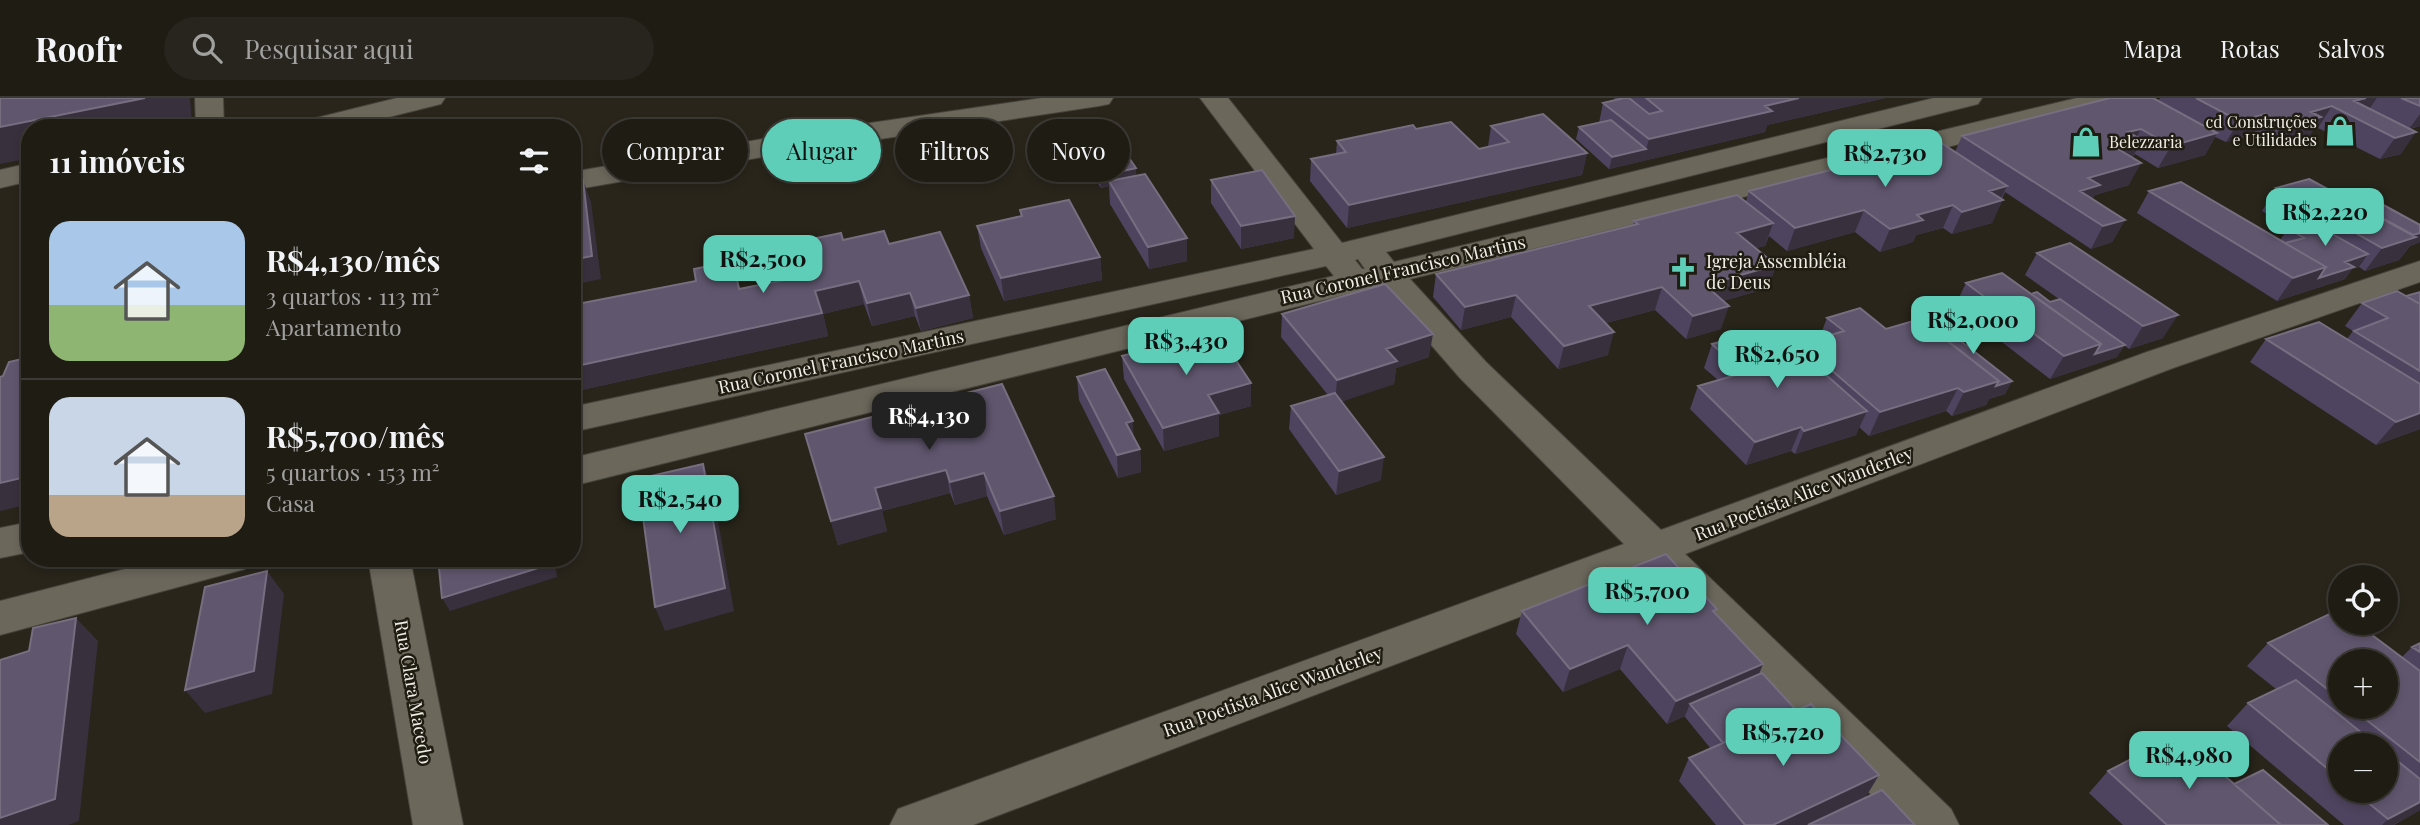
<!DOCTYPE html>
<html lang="pt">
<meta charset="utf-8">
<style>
body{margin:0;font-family:"Playfair Display",serif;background:#27251d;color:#f1f3f6;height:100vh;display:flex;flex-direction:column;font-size:26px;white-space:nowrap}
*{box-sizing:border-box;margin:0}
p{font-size:23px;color:#a1a1a0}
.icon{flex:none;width:38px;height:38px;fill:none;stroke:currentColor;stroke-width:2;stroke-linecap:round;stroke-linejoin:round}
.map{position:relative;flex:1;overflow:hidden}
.details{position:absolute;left:21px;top:21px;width:560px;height:448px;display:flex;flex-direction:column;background:#1f1c14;border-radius:28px;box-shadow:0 4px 10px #0003,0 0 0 2px #3c3a34}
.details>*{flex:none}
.guide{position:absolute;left:602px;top:21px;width:665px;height:63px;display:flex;gap:14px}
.fabs{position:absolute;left:2328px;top:467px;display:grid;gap:14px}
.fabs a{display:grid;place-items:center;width:70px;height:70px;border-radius:50%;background:#1f1c14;box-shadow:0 4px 10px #0003,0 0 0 2px #3c3a34;font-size:35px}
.price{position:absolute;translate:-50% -60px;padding:0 16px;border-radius:14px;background:#5eceb8;color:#111;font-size:23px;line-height:46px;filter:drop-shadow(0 2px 4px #0008)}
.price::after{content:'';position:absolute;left:50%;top:42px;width:21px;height:16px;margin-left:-10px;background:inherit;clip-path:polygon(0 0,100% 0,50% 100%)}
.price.current{background:#222;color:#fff}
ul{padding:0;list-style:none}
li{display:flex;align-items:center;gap:21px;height:175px;padding:0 28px}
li+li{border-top:2px solid #3c3a34}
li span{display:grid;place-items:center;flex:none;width:196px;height:140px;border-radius:21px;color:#555}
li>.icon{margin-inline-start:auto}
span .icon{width:84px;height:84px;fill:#fffc;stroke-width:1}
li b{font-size:30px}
h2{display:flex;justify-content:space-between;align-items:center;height:84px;padding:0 28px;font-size:30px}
.chip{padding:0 24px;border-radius:32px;background:#1f1c14;box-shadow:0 4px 10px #0003,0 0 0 2px #3c3a34;font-size:24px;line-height:63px}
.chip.current{background:#5eceb8;color:#111}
header{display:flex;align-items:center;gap:42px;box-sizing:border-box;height:98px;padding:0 35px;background:#1f1c14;border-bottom:2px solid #3c3a34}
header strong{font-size:33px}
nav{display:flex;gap:38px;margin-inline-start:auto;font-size:24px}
.search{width:490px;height:63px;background:#27251d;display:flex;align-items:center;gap:18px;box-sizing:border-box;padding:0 24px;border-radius:38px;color:#a1a1a0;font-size:26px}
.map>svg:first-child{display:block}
</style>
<header>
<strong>Roofr</strong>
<div class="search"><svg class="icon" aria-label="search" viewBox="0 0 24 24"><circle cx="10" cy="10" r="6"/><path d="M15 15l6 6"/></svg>Pesquisar aqui</div>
<nav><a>Mapa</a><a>Rotas</a><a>Salvos</a></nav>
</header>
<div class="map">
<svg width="2420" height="727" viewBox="0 0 2420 727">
<rect width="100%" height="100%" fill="#29251b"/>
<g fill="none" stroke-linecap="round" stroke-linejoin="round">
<g stroke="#47443b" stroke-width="2">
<path id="minor" d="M195,0H223L224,30H196Z
M397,0H445L441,6L345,30H296L300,24Z
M1042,0H1113L1109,6L1099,8L774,57L572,92V74L774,39Z
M1200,0H1228L1342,145L1934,0H1982L1978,6L1386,154L1394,164L2077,0H2126L2122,6L1410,181L1486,264L1661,432L2147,254L2420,163V184L2173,270L1685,456L1951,711L1959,727H1901L1648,470L973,727H890L898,711L1624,446L1460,280L1380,188L572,388V360L1334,178L1326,168L572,334V309L1314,151ZM1358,161L1365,171H1362L1355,162Z
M30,65V83L0,90V72Z
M30,424V454L0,460V430Z
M168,460H251L245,471L230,475L0,537V503Z
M368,460H410L463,727H413Z"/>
</g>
<use href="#minor" fill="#6b675b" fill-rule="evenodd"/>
</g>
<path fill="#4f445f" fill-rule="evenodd" d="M1614,0H1885L1767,27L1765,34L1609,71L1576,41L1579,29L1599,25L1603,5L1616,2Z
M2160,0H2420V28L2410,31L2401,56L2380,61L2318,30L2314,31L2307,41L2275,50L2252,37L2226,44L2215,39L2205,57L2158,70L2135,56L2132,60L2129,87L2095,97L2092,101L2125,122L2112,144L2091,151L2005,94L1992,125L1952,136L1943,130L1916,137L1913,144L1880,154L1855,134L1787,153L1769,138L1765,148L1756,150L1776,167L1768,190L1723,203L1721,231L1686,241L1655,212L1606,225L1608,257L1558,271L1511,219L1461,232L1433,199L1436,176L1633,127L1634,123L1746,103L1749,93L1955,54L1962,38L2158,3Z
M1491,28L1587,55L1582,77L1347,130L1310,83L1311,61L1336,56L1337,43L1416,31L1479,51L1488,49Z
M1089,62L1136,70V78L1187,163L1149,171L1110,106L1109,88L1101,90L1090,74Z
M1211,82L1294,140L1241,151L1211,105Z
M2276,90L2340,97L2420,127V144L2410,148L2399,162L2365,173L2359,169L2352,171L2345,181L2277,203L2137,115L2149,93L2280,142L2288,130H2291L2262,113Z
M1020,112L1100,159L1102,182L1004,203L981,150L977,128L1021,118Z
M843,142L889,146L969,197L973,220L921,233L915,218L872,228L864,206L823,216L828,238L572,294V207L696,183L740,191L807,177L798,144Z
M2037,155L2163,240L2129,251L2124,247L2117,259L2050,281L1955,208L1966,185L2031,196L2050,204L2059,201L2025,177Z
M2420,194V331L2376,347L2250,264L2266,241H2347L2353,233L2345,228L2362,205L2406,198Z
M1282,216L1429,259L1396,270L1394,286L1342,303L1381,382L1336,397L1289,331L1291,308L1328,297L1281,239Z
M1827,220L1886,231L1933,232L2012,283L2005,296L1989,301L1986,307L1952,318L1946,313L1869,338L1859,329L1856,337L1795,356L1791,353L1746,367L1690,311L1698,288L1718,282L1704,270L1712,246L1751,247L1798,253L1801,246L1819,241Z
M1122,258L1251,308L1219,317V338L1164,353L1124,281Z
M1077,279L1134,339L1140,351L1141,374L1118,380L1079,302Z
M1002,286L1056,421L1004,437L987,398L955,407L950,395L882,413L887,433L838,447L805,336Z
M1522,513L1716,515L1763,566L1759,577L1797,613L1879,677L1865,700L1807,727H1716L1679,683L1689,660L1711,651L1685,619V618L1667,626L1620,571L1563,594L1516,536Z
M2268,545L2402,559L2412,549L2420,545V712L2394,727H2344L2227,628L2248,605L2276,591L2247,568ZM2340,564L2385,609H2340ZM2340,648H2385V693H2340Z
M2150,663L2234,686L2328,727H2123L2089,695L2108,673Z"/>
<path fill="#39303e" d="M145,0H190L192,26L173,30H30V60L0,66V29Z
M1799,0H1885L1767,27L1765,34L1643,63L1649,41L1765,8Z
M2366,0H2377L2365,17L2354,3Z
M2332,8L2318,30L2314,31L2307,41L2275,50L2289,28L2311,14Z
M2265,16L2252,37L2226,44L2239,23Z
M2420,16V28L2409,31Z
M2141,31L2133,45L2142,42L2130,64L2115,49L2128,34Z
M2416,34L2401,56L2380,61L2395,40Z
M2217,35L2205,57L2158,70L2171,48Z
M1646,51L1643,63L1609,71L1612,59Z
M1587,55L1582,77L1347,130L1349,107Z
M2141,65L2129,87L2095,97L2088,110L2072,108L2088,80Z
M1136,70V82L1109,83V88L1101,90L1100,78Z
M583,82L591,104L601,181L572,187V162Z
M2007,88L2000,103L2003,102L1992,125L1952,136L1962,114L1989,93Z
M1953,107L1943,130L1916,137L1913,144L1880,154L1890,131L1917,117Z
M1864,112L1855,134L1787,153L1795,130Z
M1295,118L1294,140L1241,151V128Z
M2125,122L2112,144L2091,151L2103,128Z
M1773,125L1765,148L1730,157L1737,135Z
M2420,135V144L2410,148L2399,162L2365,173L2382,150L2399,142Z
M1187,140V163L1149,171L1148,149Z
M2368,156L2359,169L2352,171L2345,181L2277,203L2293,180Z
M1100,159L1102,182L1004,203L1001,180Z
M733,163L739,186L746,214L739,191Z
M1776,167L1768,190L1698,210L1705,187Z
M859,183L864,206L823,216L828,238L572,294V269L815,193Z
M1662,189L1655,212L1583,231L1589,208Z
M910,195L915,218L872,228L867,205Z
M969,197L973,220L921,233L916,210Z
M1516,197L1511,219L1461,232L1465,209Z
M1729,208L1721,231L1686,241L1693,218Z
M2178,217L2163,240L2129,251L2143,228Z
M1614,234L1608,257L1558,271L1564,248Z
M1433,236L1429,259L1396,270L1394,286L1335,306L1337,282L1386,251Z
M2101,246L2125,247L2117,259L2050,281L2064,258Z
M1999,283H2012L2005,296L1989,301L1986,307L1952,318L1964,294Z
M1251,285V308L1219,317V338L1164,353L1163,330L1208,297Z
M1958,290L1946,313L1869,338L1880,314Z
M1867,313L1856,337L1795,356L1804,333Z
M2420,315V331L2376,347L2396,324Z
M1133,323L1134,346L1126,325Z
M1801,329L1791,353L1746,367L1755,344Z
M1140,351L1141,374L1118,380L1117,357Z
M1384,359L1381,382L1336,397L1339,373Z
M703,366L712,389L734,513L665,533L655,509Z
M946,372L950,395L882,413L887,433L838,447L831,423L875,390Z
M984,375L987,398L955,407L950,384Z
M30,378V406L0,413V385Z
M1054,398L1056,421L1004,437L1000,413Z
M550,460H554L557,479L450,513L442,500Z
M267,473L284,496L272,596L205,615L185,592Z
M76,520L98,543L79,723L68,727H0V720Z
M1628,547L1620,571L1563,594L1570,571Z
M1763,566L1753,589L1690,606L1685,618L1667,626L1676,603Z
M1879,677L1865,700L1807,727H1773Z
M2420,704V712L2394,727H2382L2388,721Z"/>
<path fill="#60566e" stroke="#776e80" stroke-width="2" d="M0,0H145L0,29Z
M1624,0H1629L1649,16L1662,13L1646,0H1799L1765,8L1772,13L1649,41L1603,5Z
M2110,0H2153L2217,35L2171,48L2141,31L2128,34L2142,42L2115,49L2141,65L2088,80L2100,87L2080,93L2125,122L2103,128L1962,38Z
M2196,0H2366L2354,3L2416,34L2395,40L2332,8L2311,14L2321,19L2289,28L2265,16L2239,23Z
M2401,0H2420V8Z
M1543,16L1587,55L1349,107L1311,61L1346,54L1337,43L1413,27L1416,31L1451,24L1479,51L1509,44L1491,28Z
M1611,22L1646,51L1612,59L1579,29Z
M1940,44L2007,88L1989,93L2003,102L1962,114L1953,107L1917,117L1923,122L1890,131L1864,112L1795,130L1749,93Z
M1125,54L1136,70L1100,78L1089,62Z
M1262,72L1295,118L1241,128L1211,82Z
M1145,76L1187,140L1148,149L1109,83Z
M2309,81L2416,139L2382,150L2276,90Z
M583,82L592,158L572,162V84Z
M2181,84L2326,169L2293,180L2149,93Z
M2356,92L2420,127V135L2413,137L2340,97Z
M1737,97L1773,125L1737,135L1776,167L1705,187L1729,208L1693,218L1662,189L1589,208L1614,234L1564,248L1516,197L1465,209L1436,176L1638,126L1634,123Z
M1069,102L1100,159L1001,180L977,128L1022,118L1020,112Z
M2311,124L2368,156L2345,164L2354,169L2319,180L2326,169L2285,145L2304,140L2288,130Z
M884,133L889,146L940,134L969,197L916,210L910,195L867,205L859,183L815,193L822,215L572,269V207L696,183L694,171L733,163L739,191L809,177L798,144L841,135L843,142Z
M2070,145L2178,217L2143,228L2037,155Z
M2002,175L2101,246L2064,258L1966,185Z
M1385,186L1433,236L1386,251L1397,263L1337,282L1282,216Z
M2397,193L2420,206V273L2354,233L2388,220L2362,205Z
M2037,194L2050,204L2060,201L2125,247L2095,256L2101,246L2031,196Z
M2420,194V206L2406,198Z
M1860,210L1886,231L1920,221L1999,283L1964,294L1958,290L1880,314L1801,246L1844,233L1827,220Z
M2319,224L2420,286V315L2396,324L2266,241Z
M1943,229L2012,283L1996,288L1999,283L1933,232Z
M1217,234L1251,285L1208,297L1219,315L1163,330L1122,258Z
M1741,238L1751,247L1782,238L1867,313L1804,333L1801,329L1755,344L1698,288L1743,275L1712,246Z
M30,259V378L0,385V279L3,278L9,264Z
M1105,271L1133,323L1126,325L1140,351L1117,357L1077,279Z
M1002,286L1054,398L1000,413L984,375L950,384L946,372L875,390L881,410L831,423L805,336Z
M1335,295L1384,359L1339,373L1291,308Z
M703,366L725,490L655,509L638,381Z
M1666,456L1717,511L1713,513L1763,566L1676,603L1628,547L1570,571L1522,513Z
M438,460H550L551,466L442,500Z
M267,473L254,573L185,592L205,489Z
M2338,512L2340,513V525H2356L2420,573V664L2350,609H2385V564H2340V601L2268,545Z
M76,520L55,701L0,720V562L29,553L33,530Z
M2420,545V554L2412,549Z
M1762,575L1797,613L1723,645L1690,606Z
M2296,582L2378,648H2340V681L2248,605Z
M1811,606L1879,677L1773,727H1745L1689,660Z
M2186,644L2281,727H2167L2108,673L2141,656L2150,663Z
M2385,653L2420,681V704L2388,721L2354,693H2385Z
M2263,672L2328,727H2281L2234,686Z
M1882,692L1915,727H1808Z"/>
<defs>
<g id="shop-bare" transform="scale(2.415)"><path d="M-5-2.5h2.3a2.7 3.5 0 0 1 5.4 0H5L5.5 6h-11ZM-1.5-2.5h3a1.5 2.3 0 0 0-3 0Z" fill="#5eceb8" stroke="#1f1c12" stroke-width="2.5" paint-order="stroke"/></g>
<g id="church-bare" transform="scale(2.415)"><path d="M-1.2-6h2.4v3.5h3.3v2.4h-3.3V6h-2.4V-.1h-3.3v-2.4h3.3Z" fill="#5eceb8" stroke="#1f1c12" stroke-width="2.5" paint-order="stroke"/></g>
</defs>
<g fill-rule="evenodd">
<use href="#shop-bare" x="2340" y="33"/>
<use href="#shop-bare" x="2086" y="44"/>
<use href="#church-bare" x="1683" y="174"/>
</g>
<g text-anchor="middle" stroke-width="5" stroke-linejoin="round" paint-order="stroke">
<g font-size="16" fill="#f0ede6" stroke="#1f1c12" text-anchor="end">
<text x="2317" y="30">cd Construções<tspan x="2317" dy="18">e Utilidades</tspan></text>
<text x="2109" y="50" text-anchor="start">Belezzaria</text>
</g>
<g font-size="18" fill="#f0ede6" stroke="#1f1c12" text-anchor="start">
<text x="1706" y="170">Igreja Assembléia<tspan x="1706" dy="21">de Deus</tspan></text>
</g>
<g font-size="18" fill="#f0ede6" stroke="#1f1c12">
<text transform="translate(1403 172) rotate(-13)" y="6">Rua Coronel Francisco Martins</text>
<text transform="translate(841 264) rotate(-12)" y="6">Rua Coronel Francisco Martins</text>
<text transform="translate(1804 396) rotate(-21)" y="6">Rua Poetista Alice Wanderley</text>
<text transform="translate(413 594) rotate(80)" y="6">Rua Clara Macedo</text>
<text transform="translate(1273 594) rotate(-20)" y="6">Rua Poetista Alice Wanderley</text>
</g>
</g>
</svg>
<div class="fabs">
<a><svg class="icon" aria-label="locate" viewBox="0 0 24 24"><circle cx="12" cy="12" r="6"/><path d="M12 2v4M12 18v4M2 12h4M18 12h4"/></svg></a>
<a>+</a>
<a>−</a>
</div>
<b class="price" style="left:1885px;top:91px">R$2,730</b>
<b class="price" style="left:2325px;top:150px">R$2,220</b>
<b class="price" style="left:763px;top:197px">R$2,500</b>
<b class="price" style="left:1973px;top:258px">R$2,000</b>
<b class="price" style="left:1186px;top:279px">R$3,430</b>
<b class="price" style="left:1777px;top:292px">R$2,650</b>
<b class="price current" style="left:929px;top:354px">R$4,130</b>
<b class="price" style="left:680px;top:437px">R$2,540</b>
<b class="price" style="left:1647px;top:529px">R$5,700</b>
<b class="price" style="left:1783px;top:670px">R$5,720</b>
<b class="price" style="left:2189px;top:693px">R$4,980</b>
<div class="guide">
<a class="chip">Comprar</a>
<a class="chip current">Alugar</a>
<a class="chip">Filtros</a>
<a class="chip">Novo</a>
</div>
<section class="details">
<h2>11 imóveis<svg class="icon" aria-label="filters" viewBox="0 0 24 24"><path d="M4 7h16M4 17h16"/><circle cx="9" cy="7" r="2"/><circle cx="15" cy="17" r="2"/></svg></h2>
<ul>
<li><span style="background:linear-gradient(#a9c7e8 60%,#8fb573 0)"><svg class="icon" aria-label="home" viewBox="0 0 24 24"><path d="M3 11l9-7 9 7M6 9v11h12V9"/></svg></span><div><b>R$4,130/mês</b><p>3 quartos · 113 m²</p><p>Apartamento</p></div></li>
<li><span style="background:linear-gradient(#c9d6e8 70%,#b9a48a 0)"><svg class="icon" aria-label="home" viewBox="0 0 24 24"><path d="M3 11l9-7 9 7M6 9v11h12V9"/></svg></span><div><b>R$5,700/mês</b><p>5 quartos · 153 m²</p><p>Casa</p></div></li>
</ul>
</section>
</div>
